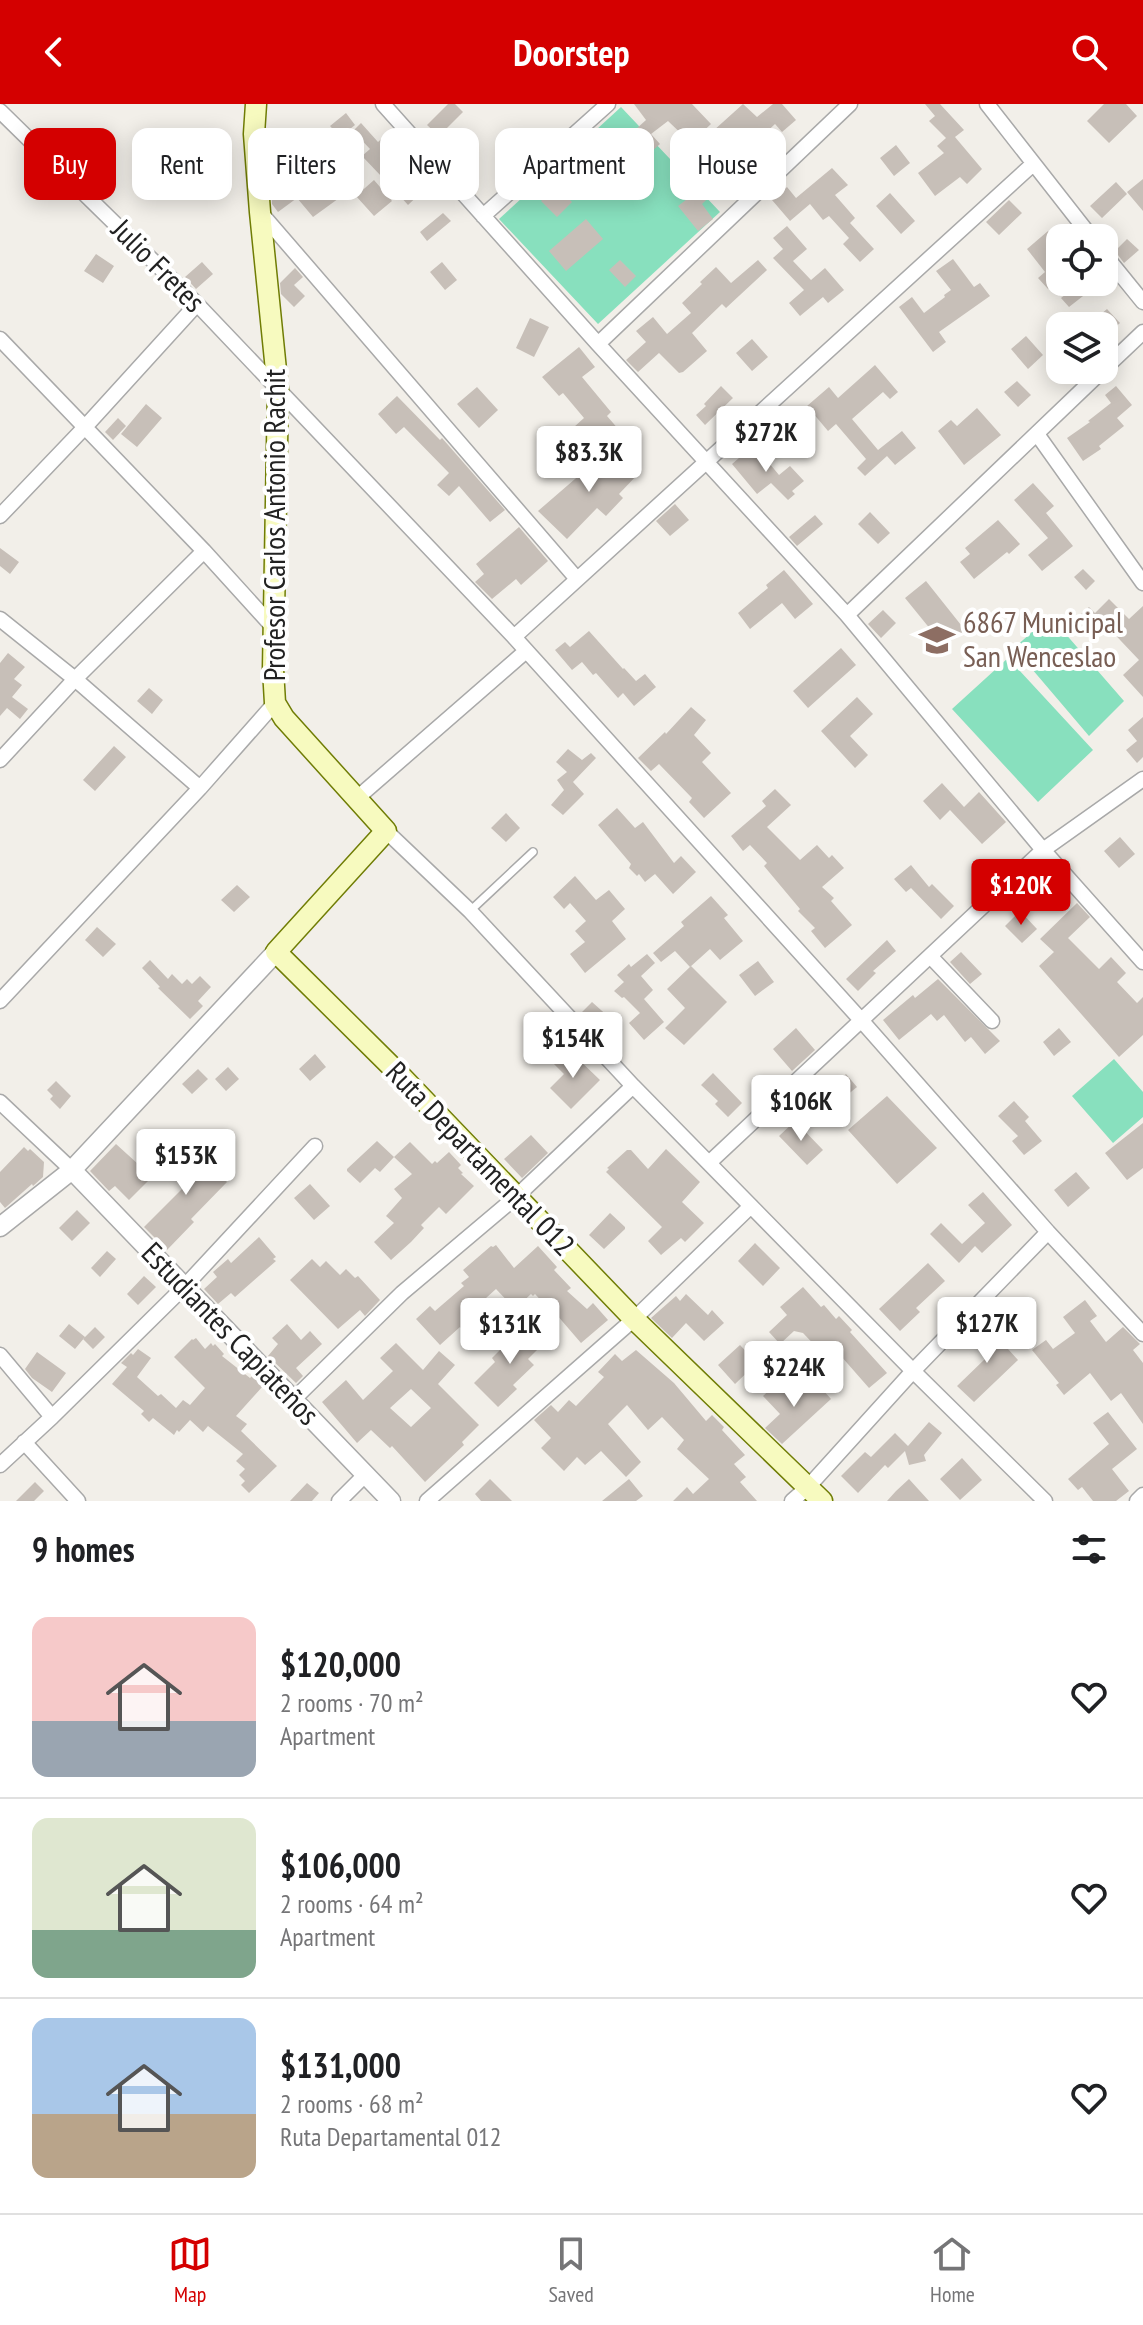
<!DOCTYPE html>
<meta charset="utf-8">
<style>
body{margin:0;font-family:"PT Sans Narrow",sans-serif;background:#f6f6f6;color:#202124;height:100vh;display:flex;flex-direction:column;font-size:30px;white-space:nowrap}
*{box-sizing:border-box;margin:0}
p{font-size:26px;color:#757577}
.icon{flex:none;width:44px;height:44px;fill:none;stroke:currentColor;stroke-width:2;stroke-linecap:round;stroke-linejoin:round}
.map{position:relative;height:1397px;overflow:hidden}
.side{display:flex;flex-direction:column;background:#fff;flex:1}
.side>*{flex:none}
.guide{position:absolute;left:24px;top:24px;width:1096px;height:72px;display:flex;gap:16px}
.controls{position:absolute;left:1046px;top:120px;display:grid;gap:16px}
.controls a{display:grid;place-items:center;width:72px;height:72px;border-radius:16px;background:#fff;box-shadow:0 4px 20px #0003;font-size:40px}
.price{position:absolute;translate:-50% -68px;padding:0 18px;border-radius:8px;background:#fff;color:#222;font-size:26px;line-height:52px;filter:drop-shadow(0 2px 4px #0008)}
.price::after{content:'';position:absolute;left:50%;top:48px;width:24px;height:18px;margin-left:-12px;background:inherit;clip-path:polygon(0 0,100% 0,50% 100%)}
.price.on{background:#d40000;color:#fff}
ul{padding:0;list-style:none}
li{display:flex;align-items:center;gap:24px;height:200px;padding:0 32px}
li+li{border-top:2px solid #e0e0e0}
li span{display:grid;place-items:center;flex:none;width:224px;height:160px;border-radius:16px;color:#555}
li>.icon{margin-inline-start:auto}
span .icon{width:96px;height:96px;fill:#fffc;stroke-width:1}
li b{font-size:34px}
h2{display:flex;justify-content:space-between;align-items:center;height:96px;padding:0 32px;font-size:34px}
.pill{padding:0 28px;border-radius:16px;background:#fff;box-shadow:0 4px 20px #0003;font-size:28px;line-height:72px}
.pill.on{background:#d40000;color:#fff}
header{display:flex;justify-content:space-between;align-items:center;height:104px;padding:0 32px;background:#d40000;color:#fff;font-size:36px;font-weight:700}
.dock{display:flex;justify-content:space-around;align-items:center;height:112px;border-top:2px solid #e0e0e0;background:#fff;font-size:22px;color:#757577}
.dock a{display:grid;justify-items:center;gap:4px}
.dock .on{color:#d40000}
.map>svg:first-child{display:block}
</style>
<header><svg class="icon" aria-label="back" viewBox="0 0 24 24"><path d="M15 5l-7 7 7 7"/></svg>Doorstep<svg class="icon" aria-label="search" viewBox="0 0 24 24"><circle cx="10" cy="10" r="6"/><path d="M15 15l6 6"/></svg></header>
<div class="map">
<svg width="1143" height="1397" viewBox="0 0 1143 1397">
<rect width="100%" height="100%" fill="#f2efe9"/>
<path fill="#88e0be" d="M621,3L720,108L598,220L499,115Z
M1050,512L1124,597L1089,632L1014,544Z
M1008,554L1093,646L1038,698L952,605Z
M1114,955L1143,988V1013L1113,1039L1072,992Z"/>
<path fill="#c7bfb8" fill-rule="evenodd" d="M448,0H455L463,8L439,32L427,21Z
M634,0H692L711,20L691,39L668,17L651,30L660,40L621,75L603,55L646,16Z
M743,0L757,13L773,0H782L796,16L782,28L775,20L755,39L750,33L734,48L713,27Z
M925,0H940L964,26L955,33L982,65L967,80L960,73L935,92L918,69L944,49L937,42L946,34L929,17L935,12Z
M1104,0H1126L1137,12L1109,39L1087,17Z
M346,9L355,21L340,33L330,22Z
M361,19L378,38L389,28L407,48L381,72L362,52L370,45L353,27Z
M896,41L910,59L894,72L880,54Z
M728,44L736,52L720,66L712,57Z
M304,49L332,85L346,74L353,84L313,113L297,94L278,108L272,100L271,75Z
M832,64L848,81L835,91L855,114L850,119L874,145L860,158L843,140L849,134L829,112L823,116L810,100L790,117L772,96L787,83L796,94Z
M708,68L721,82L702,100L713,115L698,127L678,102L700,85L695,80Z
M218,71L228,80L215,95L205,86Z
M416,74L426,84L408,101L399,91Z
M1143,75V107L1127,88Z
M374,76L392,97L374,112L356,92Z
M1116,78L1127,90L1102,114L1090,102Z
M556,82L572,98L557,113L541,97Z
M890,89L915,117L901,130L876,102Z
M1009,96L1022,109L999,131L986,118Z
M443,109L451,117L427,137L420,128Z
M586,115L603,135L566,167L549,147Z
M787,122L807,145L793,157L811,176L825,164L844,186L828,199L823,193L800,212L789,199L804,186L773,154L783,145L773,134Z
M1048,127L1060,142V145L1052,151L1060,159V192L1052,182L1048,185L1038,174L1045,168L1027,145Z
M1127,135L1139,146L1124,159L1115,147Z
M96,150L114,162L103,179L84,167Z
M953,155L974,183L980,179L990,192L939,228L946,238L933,248L899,203L912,193L924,209L945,193L944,191L951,186L936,167Z
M620,156L636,172L625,183L609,166Z
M758,156L767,166L726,204L722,200L692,229L707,247L683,268L679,269L659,249L638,268L626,256L646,238L636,227L653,213L667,230L691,209L682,199L702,180L700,178L716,163L731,179Z
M202,158L213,170L196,185L185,173Z
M442,158L457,176L445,186L430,168Z
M295,164L303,173L294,181L305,192L294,203L281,190L280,179Z
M1081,178H1086L1092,185L1069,203L1061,194Z
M1107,205L1120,219L1104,233V222H1087Z
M530,214L549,223L534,253L516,244Z
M1026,232L1043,251L1028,265L1011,245Z
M752,235L768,253L752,267L736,249Z
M579,243L595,263L582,273L611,308L607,312L626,334L613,345L594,322L582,332L574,323L584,314L563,289L559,292L542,273Z
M875,261L898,288L890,295L883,288L852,315L878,346L902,327L916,344L895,361L887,352L865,372L857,364L866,355L836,320L828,327L807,302L829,283L838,294Z
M1017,277L1031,291L1018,303L1004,288Z
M721,282L733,294L705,321L696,311L706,302L704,300Z
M1116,282L1132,301L1117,314L1124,322L1099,342L1101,345L1083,357L1067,334L1090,318L1088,317L1111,299L1105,291Z
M477,283L498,306L479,324L457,300Z
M397,292L440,336L442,334L505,406L490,418L459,382L449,392L437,381L449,369L404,323L396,330L378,310Z
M146,300L162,314L137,343L121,330Z
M977,304L1001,331L964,361L938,327L951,316L957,322Z
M118,314L126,322L113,336L105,328Z
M754,341L779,371L790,362L804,377L792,387L795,390L788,396L771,379L757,390L732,360Z
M613,345L638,370L619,390L623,394L606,412L597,404L567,435L538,407L590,362L593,365Z
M1033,379L1054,402L1046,409L1073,442L1042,467L1028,451L1048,434L1014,396Z
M675,400L689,416L670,432L656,417Z
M870,408L890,429L878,440L858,420Z
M815,411L823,420L797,442L789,433Z
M998,416L1020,440L1009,450L1007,448L974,475L960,458L970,450L965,444Z
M519,423L548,457L521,481L516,475L492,495L475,478L484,470L476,460Z
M0,444L19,458L10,470L0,462Z
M1083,465L1095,477L1086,486L1074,473Z
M784,466L813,500L795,515L782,499L750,525L738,509L768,484L766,481Z
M926,477L965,526L944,542L905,494Z
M1109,495L1129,515L1143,502V593L1123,571L1139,556L1103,518L1094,527L1079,512L1089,503L1095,509Z
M883,506L896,519L881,534L868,520Z
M589,527L623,565L624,564L636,577L645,570L656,583L634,602L623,589L618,594L596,569L593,571L582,558L572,566L555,546L565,538L570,543Z
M841,544L856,561L808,604L793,587Z
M8,549L25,563L14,575L22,581L12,593L28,605L20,615L7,604L0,612V559Z
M149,584L163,596L152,610L137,597Z
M857,593L873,610L850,632L868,651L855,664L821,627Z
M691,603L706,616L694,631L711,649L702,658L731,689L704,714L689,698L692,694L659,660L651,667L638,654L665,628L666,630Z
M1143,613V653L1137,659L1126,646L1137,637L1128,626Z
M114,642L126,653L95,687L83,676Z
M568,645L582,656L591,649L596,654L573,678L584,690L563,711L551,701L564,686L557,676L567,668L556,658Z
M942,679L964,703L979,688L1006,718L982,740L950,706L940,716L923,697Z
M775,685L791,701L767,723L800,756L817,741L829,754L832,751L844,764L822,783L834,794L831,797L852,821L825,844L811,827L815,824L798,807L800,805L764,762L767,759L750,741L743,747L731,732L766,702L762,697Z
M617,704L635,724L643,718L674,759L681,752L696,768L673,790L655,770L645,778L639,770L637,772L629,764L631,760L598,721Z
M506,709L520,724L506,738L491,724Z
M1120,733L1135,750L1119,764L1104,747Z
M911,761L929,783L932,780L954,802L941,815L911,784L906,788L894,775Z
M575,772L596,796L609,786L625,805L612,817L626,835L585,869L570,850L585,838L575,827L586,817L570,799L564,805L553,793Z
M237,781L250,793L234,808L221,796Z
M711,792L728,811L724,814L743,837L720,856L710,845L690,863L675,847L661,858L653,849L684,822L681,818Z
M1077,799L1090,813L1068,834L1099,865L1111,853L1126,869L1117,878L1137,899L1143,893V931L1119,953L1039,862L1054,848L1040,835Z
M1020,807L1037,825L1022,839L1005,822Z
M97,823L116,840L103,853L85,836Z
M887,836L896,847L873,867L876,869L858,887L846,875Z
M961,848L982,870L970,880L950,858Z
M647,850L655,859L641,872L653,886L644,895L664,918L644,936L629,919L640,909L624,893L622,894L614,887L624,878L617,871L629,860L631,863Z
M150,856L168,875L172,870L182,880L187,875L192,880L200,872L211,883L198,897L203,902L190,915L158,884L160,883L142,864Z
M758,857L774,878L755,892L739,871Z
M691,862L727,898L684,941L665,924L685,904L667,885Z
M938,875L1000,937L985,950L971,933L965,938L944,911L937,917L931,910L899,936L883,916L913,891L915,894Z
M592,898L611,915L599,926L580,910Z
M796,924L815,946L792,967L773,945Z
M1059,924L1071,938L1054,952L1043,938Z
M559,949L568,958L574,951L600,976L571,1005L550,984L564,970L551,957Z
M315,950L326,963L310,977L299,965Z
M228,963L239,975L226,987L215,975Z
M198,965L208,975L192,990L182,980Z
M713,969L742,999L728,1013L715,1000L718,997L701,981Z
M846,970L857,983L841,996L830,983Z
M56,977L71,992L60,1005L50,995L53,992L47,986Z
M887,992L937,1044L897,1080L848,1026Z
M1014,997L1029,1013L1025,1017L1042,1037L1024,1051L1012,1037L1018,1032L998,1012Z
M795,1017L823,1046L807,1061L779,1032Z
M1143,1019V1064L1127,1076L1105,1049Z
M531,1031L548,1049L522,1074L504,1055Z
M377,1037L394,1053L380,1068L375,1064L360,1079L347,1067V1065Z
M410,1038L432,1060L435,1057L437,1059L449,1048L461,1061L458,1064L463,1069L461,1070L474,1082L446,1110L439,1103L421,1121L424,1124L411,1138L391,1156L374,1138L394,1119L386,1112L402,1094L394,1085L412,1070L394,1053Z
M186,1039L190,1043L194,1039L203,1046L198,1051L227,1078L191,1115L194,1118L167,1146L144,1123L191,1076L170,1056Z
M116,1040L138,1060L142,1056L156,1069L129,1096L115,1082L109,1087L90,1067Z
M24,1043L28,1047L30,1045L44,1058L43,1073L33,1082L32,1080L5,1104L0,1098V1068Z
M666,1045L700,1078L682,1098L704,1119L685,1138L681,1134L661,1151L648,1137L662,1123L606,1068L609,1065L607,1064L627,1046H631L648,1065Z
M1076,1068L1090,1084L1068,1103L1054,1086Z
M310,1080L330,1102L314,1116L294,1094Z
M983,1088L1012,1121L982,1149L975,1142L959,1159L930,1130L941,1119L962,1140L985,1119L968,1101Z
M77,1106L90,1119L72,1137L59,1124Z
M610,1109L625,1123V1125L604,1145L589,1131Z
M259,1133L276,1153L273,1155L276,1157L235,1193L231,1189L218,1200L204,1185L217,1173L213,1168L228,1155L231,1159Z
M755,1139L780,1164L763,1182L738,1157Z
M496,1141L514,1164L538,1142L557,1163L554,1166L571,1184L567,1187L587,1205L593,1199L608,1216L581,1239L550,1203L548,1204L535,1190L533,1192L531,1190L515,1205L496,1185L476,1203L486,1214L467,1231L460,1223L440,1241L416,1215L430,1202L435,1207L464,1182L461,1179L469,1173L463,1166L491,1142L493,1143Z
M107,1147L116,1155L100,1173L91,1164Z
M312,1155L320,1163L326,1157L340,1171L346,1165L355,1174L358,1172L380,1196L365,1212L360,1206L338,1225L290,1176Z
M928,1159L945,1177L916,1204L920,1208L900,1227L879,1205Z
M144,1172L156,1183L138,1201L127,1190Z
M803,1183L821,1203L824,1201L836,1215L839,1212L852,1226L850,1228L887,1269L869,1284L833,1243L824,1251L803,1229L794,1227L780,1240L769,1228L787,1211L780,1203Z
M686,1190L708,1211L712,1206L724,1219L704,1237L686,1219L672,1234L651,1214L676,1192L680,1197Z
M1085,1196L1097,1212L1090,1217L1106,1238L1123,1223L1140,1240L1133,1246L1143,1259V1320L1121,1289L1111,1297L1090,1269L1064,1291L1056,1281L1059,1279L1032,1246L1046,1236L1053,1245L1075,1229L1063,1213Z
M527,1219L545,1238L528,1255L534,1261L513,1281L517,1285L498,1303L474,1279L495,1258L492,1254Z
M69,1220L85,1233L75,1245L59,1232Z
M287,1220L301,1236L310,1227L322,1240L296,1264L303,1272L296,1279L268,1252L278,1240L272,1234Z
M987,1222L1018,1256L974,1298L957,1282L986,1254L970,1237Z
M95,1223L105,1233L93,1245L83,1235Z
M196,1234L205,1245L211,1239L213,1242L215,1240L224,1250L222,1252L250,1274L253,1271L263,1282L236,1312L247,1320L241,1327L277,1362L249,1389L241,1381L245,1377L239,1371L245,1365L236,1357L243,1350L208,1322L203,1328L190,1316L179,1328L177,1326L174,1331L153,1314L149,1318L141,1310L144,1307L112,1280L127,1263L121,1259L131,1249L133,1251L138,1245L151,1254L137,1273L158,1292L161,1290L176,1304L183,1296L190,1301L205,1284L174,1253L192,1235L193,1236Z
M396,1239L423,1266L439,1247L455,1261L438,1280L479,1321L462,1338L464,1341L425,1378L392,1342L390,1344L371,1326L357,1339L322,1298L346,1276L363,1296L393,1267L380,1254ZM411,1285L431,1304L411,1323L390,1304Z
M780,1239L799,1257L783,1274L763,1256Z
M740,1241L757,1259L735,1280L718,1261Z
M636,1246L674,1279L706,1317L712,1311L724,1323L722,1326L745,1351L734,1360L746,1373L740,1378L757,1397H673L687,1383L693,1390L709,1375L677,1345L684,1336L662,1313L648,1326L627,1301L608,1320L641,1358L626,1373L601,1347L585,1361L577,1353L564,1367L541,1344L551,1334L534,1316L551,1301L558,1308L569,1296L576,1302L604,1273L598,1268L615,1250L622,1257Z
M37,1248L66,1269L52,1288L32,1274L25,1265Z
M815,1277L831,1295L782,1340L765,1324L780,1310L763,1292L778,1278L795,1295Z
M1108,1308L1137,1345L1112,1365L1129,1387L1116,1397H1093L1082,1383L1078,1386L1068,1375L1109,1340L1093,1319Z
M929,1318L942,1329L924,1351L926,1357L909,1361L905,1347L888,1364L885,1361L858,1389L841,1372L865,1348L871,1353L895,1329L908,1342Z
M962,1354L982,1376L960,1396L940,1375Z
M490,1375L512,1397H481L475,1390Z
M629,1375L643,1392L636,1397H602Z
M909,1375L929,1397H887L896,1387Z
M35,1378L44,1387L34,1397H16Z
M307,1379L319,1389L312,1397H290Z"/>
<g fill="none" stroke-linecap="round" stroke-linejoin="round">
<g stroke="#a9a9a9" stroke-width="10">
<path id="service" d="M470,807L533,748"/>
</g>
<g stroke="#a9a9a9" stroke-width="17">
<path id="minor" d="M383,0L598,240L847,511L1043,746L1143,858
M987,0L1092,134
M0,7L197,200L514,533L861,916L1048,1128L1143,1230
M260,108L577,475
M483,112L608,0
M1104,150L1143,198
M0,235L204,447L273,523
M598,240L850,0
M1104,265L1143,228
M1037,330L1143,479
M0,412L85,323L197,200
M847,511L1103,266
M0,515L75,575L200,684
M514,533L1033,60
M0,656L75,575L204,447
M356,695L526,547
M386,727L470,807L633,982L913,1267L1045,1397
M930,852L992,917
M0,897L200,684L275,599
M0,998L72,1066
M710,1058L1043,746L1143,675
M0,1251L52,1313
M293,1296L402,1189L517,1092L633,982
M24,1338L78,1397
M0,1361L52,1313L184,1183L315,1042
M339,1397L365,1371
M427,1397L634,1215L751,1102
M792,1397L808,1383L913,1267L1048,1128
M1137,1397L1143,1391"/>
</g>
<g stroke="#a9a9a9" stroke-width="21">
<path id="tertiary" d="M72,1066L391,1397
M0,1123L72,1066L276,848"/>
</g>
<g stroke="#707d05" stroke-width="23">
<path id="secondary" d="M256,0L254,30L260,108L278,286L273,565L275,599L284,614L386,727L276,848L396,967L634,1215L822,1397"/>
</g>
<use href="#service" stroke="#fff" stroke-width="7"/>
<use href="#minor" stroke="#fff" stroke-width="14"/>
<use href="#tertiary" stroke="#fff" stroke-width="18"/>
<use href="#secondary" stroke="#f7fabf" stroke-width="20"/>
</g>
<defs>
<g id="school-bare" transform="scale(2.76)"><path d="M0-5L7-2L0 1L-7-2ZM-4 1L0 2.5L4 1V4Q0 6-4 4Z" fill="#8d6e63" stroke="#fff" stroke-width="2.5" paint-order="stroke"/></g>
</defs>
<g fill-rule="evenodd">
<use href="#school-bare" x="937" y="536"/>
</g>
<g text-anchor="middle" stroke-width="8" stroke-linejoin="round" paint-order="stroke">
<g font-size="30" fill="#222" stroke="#fff">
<text transform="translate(158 162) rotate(45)" y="10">Julio Fretes</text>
<text transform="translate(275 421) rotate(-90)" y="10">Profesor Carlos Antonio Rachit</text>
<text transform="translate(480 1055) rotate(46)" y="10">Ruta Departamental 012</text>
<text transform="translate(230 1230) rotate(46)" y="10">Estudiantes Capiateños</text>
</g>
<g font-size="30" fill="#785e54" stroke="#fff" text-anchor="start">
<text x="963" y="529">6867 Municipal<tspan x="963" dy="34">San Wenceslao</tspan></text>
</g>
</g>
</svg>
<div class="controls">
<a><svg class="icon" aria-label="locate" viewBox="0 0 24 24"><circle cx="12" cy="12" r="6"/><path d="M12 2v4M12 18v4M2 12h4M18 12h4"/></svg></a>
<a><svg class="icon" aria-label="layers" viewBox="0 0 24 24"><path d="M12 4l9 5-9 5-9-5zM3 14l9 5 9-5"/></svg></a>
</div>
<b class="price" style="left:766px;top:370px">$272K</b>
<b class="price" style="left:589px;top:390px">$83.3K</b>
<b class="price on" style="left:1021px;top:823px">$120K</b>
<b class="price" style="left:573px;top:976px">$154K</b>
<b class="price" style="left:801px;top:1039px">$106K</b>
<b class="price" style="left:186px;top:1093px">$153K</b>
<b class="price" style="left:987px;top:1261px">$127K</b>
<b class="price" style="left:510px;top:1262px">$131K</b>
<b class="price" style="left:794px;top:1305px">$224K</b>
<div class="guide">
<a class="pill on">Buy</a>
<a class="pill">Rent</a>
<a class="pill">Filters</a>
<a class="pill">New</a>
<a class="pill">Apartment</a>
<a class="pill">House</a>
</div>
</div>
<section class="side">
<h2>9 homes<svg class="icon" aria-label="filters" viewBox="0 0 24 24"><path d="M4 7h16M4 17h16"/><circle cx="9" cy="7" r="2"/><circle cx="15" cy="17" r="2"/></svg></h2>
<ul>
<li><span style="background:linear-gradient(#f6c9c9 65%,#9aa5b1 0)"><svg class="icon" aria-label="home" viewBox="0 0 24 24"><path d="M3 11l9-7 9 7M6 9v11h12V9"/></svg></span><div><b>$120,000</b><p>2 rooms · 70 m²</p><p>Apartment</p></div><svg class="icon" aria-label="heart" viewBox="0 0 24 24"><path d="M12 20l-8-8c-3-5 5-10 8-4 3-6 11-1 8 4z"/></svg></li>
<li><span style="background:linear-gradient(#dfe7d0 70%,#7fa58c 0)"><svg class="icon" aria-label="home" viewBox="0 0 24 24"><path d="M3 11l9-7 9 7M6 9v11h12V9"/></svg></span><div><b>$106,000</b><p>2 rooms · 64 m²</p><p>Apartment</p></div><svg class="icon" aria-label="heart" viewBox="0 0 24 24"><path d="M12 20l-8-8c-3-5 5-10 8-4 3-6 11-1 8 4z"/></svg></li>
<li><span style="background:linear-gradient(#a9c7e8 60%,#b9a48a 0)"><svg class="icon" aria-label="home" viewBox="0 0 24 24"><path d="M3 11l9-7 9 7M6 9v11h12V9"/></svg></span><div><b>$131,000</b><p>2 rooms · 68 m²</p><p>Ruta Departamental 012</p></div><svg class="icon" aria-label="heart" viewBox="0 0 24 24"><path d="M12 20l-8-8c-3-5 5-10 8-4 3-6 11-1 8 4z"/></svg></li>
</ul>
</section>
<nav class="dock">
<a class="on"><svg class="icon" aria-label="map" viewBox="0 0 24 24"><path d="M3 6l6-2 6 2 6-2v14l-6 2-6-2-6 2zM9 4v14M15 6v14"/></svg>Map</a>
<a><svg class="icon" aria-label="saved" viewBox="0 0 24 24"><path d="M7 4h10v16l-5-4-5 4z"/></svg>Saved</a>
<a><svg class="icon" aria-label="home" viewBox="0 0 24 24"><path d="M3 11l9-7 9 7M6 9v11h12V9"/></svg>Home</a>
</nav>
